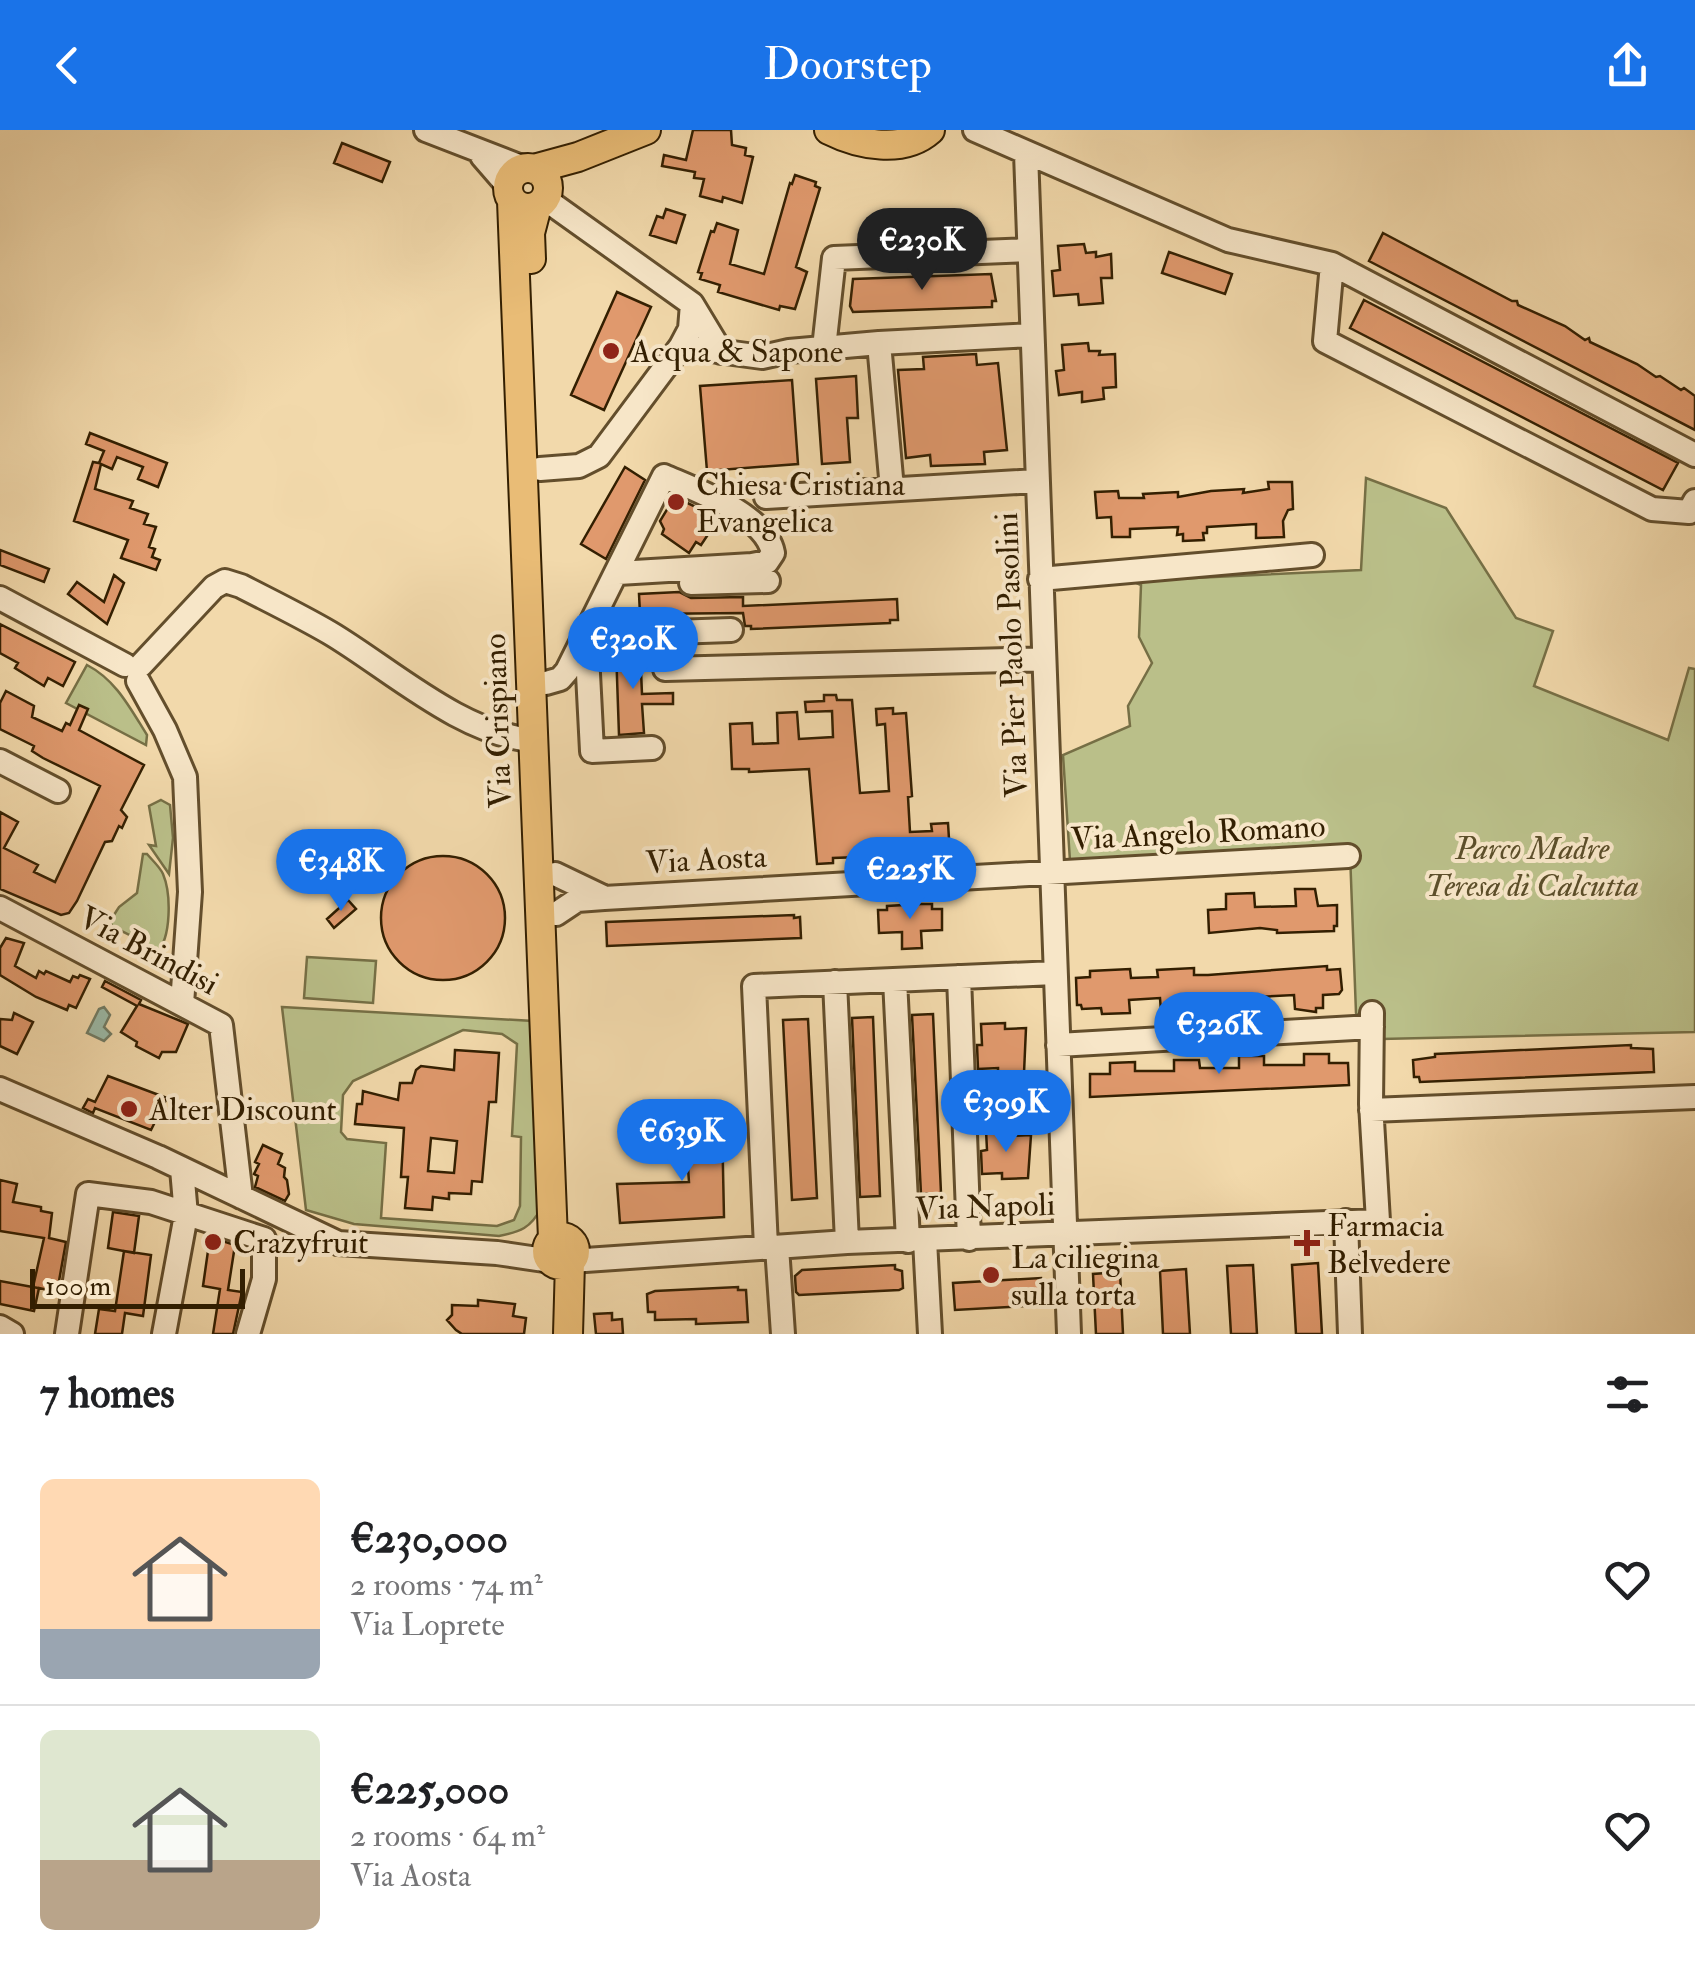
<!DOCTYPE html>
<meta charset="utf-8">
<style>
body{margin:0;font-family:"IM FELL Double Pica",serif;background:#f6f6f6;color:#202124;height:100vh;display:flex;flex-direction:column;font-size:38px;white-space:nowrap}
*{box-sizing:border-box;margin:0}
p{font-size:32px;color:#757577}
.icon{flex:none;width:55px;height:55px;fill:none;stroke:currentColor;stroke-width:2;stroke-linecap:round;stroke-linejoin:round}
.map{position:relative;height:1204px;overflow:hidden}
.drawer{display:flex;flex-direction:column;background:#fff;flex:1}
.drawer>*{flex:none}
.scale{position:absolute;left:30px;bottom:25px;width:215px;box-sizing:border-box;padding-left:10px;border:5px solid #331f01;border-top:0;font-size:28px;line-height:35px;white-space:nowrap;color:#331f01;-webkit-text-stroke:8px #f7e6c8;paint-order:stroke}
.price{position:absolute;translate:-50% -85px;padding:0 22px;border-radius:35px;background:#1a73e8;color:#fff;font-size:32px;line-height:65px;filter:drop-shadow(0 2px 5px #0008)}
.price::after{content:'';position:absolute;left:50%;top:60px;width:30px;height:22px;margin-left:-15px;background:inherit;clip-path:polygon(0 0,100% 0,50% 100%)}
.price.current{background:#222;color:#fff}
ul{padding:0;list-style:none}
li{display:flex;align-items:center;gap:30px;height:250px;padding:0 40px}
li+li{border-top:2px solid #e0e0e0}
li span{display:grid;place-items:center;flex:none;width:280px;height:200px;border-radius:15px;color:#555}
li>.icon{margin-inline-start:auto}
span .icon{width:120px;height:120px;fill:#fffc;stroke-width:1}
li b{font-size:42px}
h2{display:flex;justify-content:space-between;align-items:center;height:120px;padding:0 40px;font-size:42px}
header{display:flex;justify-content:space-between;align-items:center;height:130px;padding:0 40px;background:#1a73e8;color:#fff;font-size:45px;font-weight:600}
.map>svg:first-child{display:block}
</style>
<header><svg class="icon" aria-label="back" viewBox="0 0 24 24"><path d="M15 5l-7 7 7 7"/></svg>Doorstep<svg class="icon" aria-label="share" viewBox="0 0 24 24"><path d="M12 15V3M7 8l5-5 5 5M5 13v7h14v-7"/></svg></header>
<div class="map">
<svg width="1695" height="1204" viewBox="0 0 1695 1204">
<rect width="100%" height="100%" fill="#f2d9ab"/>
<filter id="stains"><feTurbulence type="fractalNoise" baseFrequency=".002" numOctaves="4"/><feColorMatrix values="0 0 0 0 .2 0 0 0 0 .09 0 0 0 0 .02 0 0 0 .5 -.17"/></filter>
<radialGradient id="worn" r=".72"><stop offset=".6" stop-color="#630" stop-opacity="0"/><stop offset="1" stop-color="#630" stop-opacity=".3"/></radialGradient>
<path fill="#babf89" stroke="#766f45" stroke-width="2.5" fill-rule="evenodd" d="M1366,348L1446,378L1516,488L1553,501L1534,556L1668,610L1689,538L1695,539V902L1381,909L1356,883L1350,723L1070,731L1063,625L1130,596L1128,576L1152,533L1139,507L1141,455L1132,451L1361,440Z
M87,535C116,550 130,578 147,605L146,615L66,573Z
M161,670L170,675L173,708L169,744L149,715L156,716L149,676Z
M143,724H147C152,730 160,737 163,744C171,763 172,808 156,824L150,823L145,813L112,796L110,791L119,777L137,763Z
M307,827L376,831L373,873L304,868Z
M282,877L533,891L541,1078C531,1098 520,1102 499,1106L354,1094L306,1080ZM463,900L502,904L517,914L512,1006L521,1007L520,1076L514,1090L497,1096L381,1088L386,1013L347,1009L341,1002L343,965L353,951Z"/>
<path fill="#9bbaa8" stroke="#717c65" stroke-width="2.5" d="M104,877L110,885L104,897L111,904L104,911L87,903L99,879Z"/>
<path fill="#e0996d" stroke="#331f01" stroke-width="2.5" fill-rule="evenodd" d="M693,0H731L732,15L746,18L745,25L753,27L742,73L723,67L722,72L700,66L704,49L694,48L695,42L662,36L664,25L686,30Z
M342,13L390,32L382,52L334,33Z
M795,45L816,52L815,56L820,58L796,137L807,142L795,179L780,176L779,180L718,162L720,155L700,149L702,143L698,142L711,101L714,102L717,93L738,100L730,134L764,144L790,53L792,54Z
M666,79L685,85L676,113L650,105L657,86L663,88Z
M1383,103L1512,171H1517L1518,175L1565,196L1585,210L1589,208L1590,212L1637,234L1656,247L1660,246L1681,260L1684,258L1695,266V300L1369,131Z
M1084,114L1086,123L1096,122V127L1111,124L1112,148H1101L1103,173L1079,175L1078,164L1054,166L1052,141L1060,140L1058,116Z
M1169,122L1232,144L1225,164L1162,143Z
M991,144L996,171H992V177L853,182L850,176L853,149Z
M617,162L651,177L604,280L571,265Z
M1364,170L1678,333L1663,360L1350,198Z
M1088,213L1089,221H1100L1099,225L1115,224L1116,257L1103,258L1104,269L1082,272V262L1059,265L1056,241L1064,240L1062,215Z
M976,224L977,235L998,233L1007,320L984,322L985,334L931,336L930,325L906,328L898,240L924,239L923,227Z
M856,246L858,288H847L850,332L822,334L816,249Z
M792,250L798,334L707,341L700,256Z
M90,303L167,333L158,357L138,349L143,337L117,327L112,339L101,334L95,359L133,371L130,378L148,384L144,394L156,397L149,417L155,419L152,427L160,430L156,440L121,428L128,410L74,391L93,332L99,333L104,321L86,314Z
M625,337L645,350L606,429L581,414Z
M1268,352H1292L1293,379L1288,380L1283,391L1284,407L1256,408V394L1207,397V403H1203L1204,410L1183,411V404L1177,405L1178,397L1130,399V407H1112L1111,387L1097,388L1095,362L1118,361L1119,368H1144L1143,364L1178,362V367L1211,361L1244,359L1243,363L1269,359Z
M679,369L719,388L701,415L696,412L689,423L662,404L664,399L660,391L671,373L675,375Z
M0,420L49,439L44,452L0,435Z
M114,445L124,453L107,494L68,464L77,452L104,472Z
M679,462L691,468L743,467V476L897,469L898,490H890V493L751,499V496H745L743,483L640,484L639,464Z
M0,494L75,532L63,556L48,548L44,556L15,538L18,533L0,523Z
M640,518L642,564L673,563V574H642L644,603L619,605L616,519Z
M6,561L34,576L32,587L62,601L66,593L70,595L79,575L88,579L79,600L144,635L121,680L127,687L122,698L119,696L112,711L105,712L77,771L69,783L61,785L0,759V682L18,692L4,718L38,735L34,742L55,752L100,656L43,628L32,621L34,616L0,599V573Z
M824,565H836L837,570H852L860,663L889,661L885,594L877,595L876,579L893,578V584L906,583L912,666L908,667L910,702L932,701L931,694L948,693L949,709L944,710V724L833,728V733L817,734L809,639L749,642V639H732L730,594L752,593L753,614L778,613L777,583L797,582L799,609L833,607L832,581L806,582L805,572L824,571Z
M381 788a62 62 0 1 1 124 0a62 62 0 1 1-124 0Z
M1295,759H1315L1318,776L1337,775V796H1334V801L1277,803V800L1260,798L1209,803L1208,780L1226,779V764L1254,763L1255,777L1296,776Z
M348,770L356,779L334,798L327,789Z
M921,774H932V779H942V800L921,801L922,818L902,819V802L879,803L878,780H887V776Z
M794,785V788L800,787L801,808L607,816L606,792Z
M6,808L24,813L15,836L36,848L39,841L44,844L46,841L70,852L73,846L78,848L80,845L90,849L76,878L69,875L67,880L36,867L0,845V818Z
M1327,836V840L1340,839L1342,860L1339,864L1323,865V878H1316V882L1295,879L1294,865L1259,867V882L1231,883L1230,866L1187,868L1188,880L1161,882L1160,868L1129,870L1130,883L1102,884L1101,878L1082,879L1081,875H1077L1076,848L1090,847V841L1130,839L1131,848L1158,847L1157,840L1194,838V845H1208Z
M105,851L141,870L139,874L188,894L176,922H162L159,928L136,916L137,912L121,902L137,876L102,857Z
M14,883L33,892L17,924L0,916V889L12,890Z
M933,884L941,1063L921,1064L912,885Z
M873,887L880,1066L860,1067L852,888Z
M808,889L817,1068L792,1070L783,890Z
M1005,893V899L1026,898L1024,943L998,944V938L978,939L977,915H982L981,894Z
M1631,915V918L1653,919L1654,942L1420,952L1419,947H1414L1413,930L1435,927V924Z
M455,920L499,923L496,972H489L482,1052L472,1051L471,1064L449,1063V1069L433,1067L432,1080L405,1078L408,1047H401L404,998L355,994L357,974H362L363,961L398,970L400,953H412L416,940L421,936L454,940ZM431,1008L457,1011L454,1043L428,1041Z
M1304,924H1329V933H1348L1349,955L1090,967V944H1110V933L1135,932V941H1174V930H1199L1200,938H1239V926H1264V935H1304Z
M108,946L167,968L151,1000L95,978L93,983L83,978L88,969L95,972Z
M722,992L724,1087L620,1093L617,1054L689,1052L685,995Z
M1009,999V1006L1031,1005L1028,1048L1002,1049V1043L982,1044L981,1021L987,1020L986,1000Z
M263,1015L282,1024L278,1034L285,1038L284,1047L287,1050L289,1064L285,1071L255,1057L258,1046L254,1044L259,1034L255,1032Z
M0,1050L17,1054L13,1072L41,1077V1081L52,1083L49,1108L66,1112L57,1162L39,1158L34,1181L0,1174V1151L38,1158L33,1157L44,1108L0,1101Z
M113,1082L139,1086L134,1123L108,1118Z
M210,1107L235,1115L228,1160L242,1162L233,1204H213L220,1159L203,1156Z
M124,1121L151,1125L143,1186L125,1183L122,1204H95L99,1179L115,1181Z
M1318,1133L1322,1204H1296L1292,1135Z
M895,1135V1139L902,1141L903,1158L899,1160L799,1165L796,1162L795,1146L802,1140Z
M1253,1135L1257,1204H1231L1227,1136Z
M1186,1139L1190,1204H1163L1160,1141Z
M1120,1142L1123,1204H1096L1093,1144Z
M1041,1148L1043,1175L955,1180L953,1153Z
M738,1157V1160H746L748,1192L696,1194V1189L655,1190V1182H648L647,1164L655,1161Z
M478,1170L515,1174L513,1186L526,1188L524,1204H462L456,1200L447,1190L452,1185V1175L478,1176Z
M612,1183V1190L622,1189L623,1204H596L594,1184Z"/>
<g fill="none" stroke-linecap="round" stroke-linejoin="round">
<g stroke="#634e2c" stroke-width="28">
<path id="minor" d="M426,0L524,38
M975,0L1228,110L1332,134L1695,325
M1026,23L1069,1204
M482,26L508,56
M545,69L692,174L721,222
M1332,134L1325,211L1652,379L1689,382L1695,371
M879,213L892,359
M681,216L762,227L789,221L879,213L1031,205
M824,218L834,128L1028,120
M540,339L579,336L599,326L681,216L690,199L692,174
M766,367L1036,351
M1040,449L1312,425
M691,453L768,451
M0,468L125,535
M663,501L665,539L1043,529
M141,535L214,457L225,451L241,456C270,471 301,486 330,503C389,538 462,605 533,610
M138,551L165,600L185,647L190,762L182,874
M546,553L560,549L567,541L664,346C696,360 766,385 773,423L767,432L752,435L618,443
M652,618L592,621L586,505L731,500
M0,631L58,661
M555,744L601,766
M0,778L221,895L241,1067
M556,784L577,770L604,768L1348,726
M959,847L969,1109
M895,850L908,1111
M835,852L847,1112
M1058,915L1372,897
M0,959L158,1027L338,1113L497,1123L551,1131
M1371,980L1695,967
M1346,1091L1350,1204
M925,1110L930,1204
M766,1117L754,856L1055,843
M777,1117L783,1204
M571,1131L847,1112L1378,1091L1371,974L1372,883
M0,1197L12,1204
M67,1204L88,1064L151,1072L264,1109V1149L248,1204
M164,1204L186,1085L182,1039"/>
</g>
<g stroke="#331f01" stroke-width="32">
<path id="major" d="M829,0C859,15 903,24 930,0
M508 58a20 20 0 1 1 40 0a20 20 0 1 1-40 0Z
M534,39L578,27L646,0
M512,71L553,1109
M531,129L530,103L537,76
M547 1121a14 14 0 1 1 28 0a14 14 0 1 1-28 0Z
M568,1204L570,1132"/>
</g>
<use href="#minor" stroke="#f7e6c8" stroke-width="22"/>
<use href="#major" stroke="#e9bc76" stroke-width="28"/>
</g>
<g fill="#8f2418" stroke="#f7e6c8" stroke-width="4">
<circle cx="611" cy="221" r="10"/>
<circle cx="676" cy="372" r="10"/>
<circle cx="129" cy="979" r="10"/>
<circle cx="213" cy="1112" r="10"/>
<path d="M1302 1098h10v10h10v10h-10v10h-10v-10h-10v-10h10z"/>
<circle cx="991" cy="1145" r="10"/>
</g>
<g text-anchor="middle" stroke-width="8" stroke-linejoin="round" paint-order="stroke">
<g font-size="32" fill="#331f01" stroke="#f7e6c8" text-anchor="start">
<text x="631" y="232">Acqua &amp; Sapone</text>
<text x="696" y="365">Chiesa Cristiana<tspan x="696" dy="37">Evangelica</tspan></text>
<text x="149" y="990">Alter Discount</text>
<text x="1327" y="1106">Farmacia<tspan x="1327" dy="37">Belvedere</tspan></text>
<text x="233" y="1123">Crazyfruit</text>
<text x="1011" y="1138">La ciliegina<tspan x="1011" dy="37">sulla torta</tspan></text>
</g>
<g font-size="32" fill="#331f01" stroke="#f7e6c8">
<text transform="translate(1011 525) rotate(-92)" y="11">Via Pier Paolo Pasolini</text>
<text transform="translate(497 591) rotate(-92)" y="11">Via Crispiano</text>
<text transform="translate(1198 702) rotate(-3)" y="11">Via Angelo Romano</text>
<text transform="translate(706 729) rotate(-3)" y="11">Via Aosta</text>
<text transform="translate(149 820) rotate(28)" y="11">Via Brindisi</text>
<text transform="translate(985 1076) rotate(-2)" y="11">Via Napoli</text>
</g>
<g font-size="32" font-style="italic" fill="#5c4f2a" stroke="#f7e6c8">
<text x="1532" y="729">Parco Madre<tspan x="1532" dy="37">Teresa di Calcutta</tspan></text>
</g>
</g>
<rect width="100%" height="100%" filter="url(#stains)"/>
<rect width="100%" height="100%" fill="url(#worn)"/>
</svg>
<div class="scale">100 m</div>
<b class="price current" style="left:922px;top:163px">€230K</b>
<b class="price" style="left:633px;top:562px">€320K</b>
<b class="price" style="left:341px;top:784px">€348K</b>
<b class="price" style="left:910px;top:792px">€225K</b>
<b class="price" style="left:1219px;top:947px">€326K</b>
<b class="price" style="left:1006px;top:1025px">€309K</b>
<b class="price" style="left:682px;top:1054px">€639K</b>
</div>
<section class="drawer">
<h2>7 homes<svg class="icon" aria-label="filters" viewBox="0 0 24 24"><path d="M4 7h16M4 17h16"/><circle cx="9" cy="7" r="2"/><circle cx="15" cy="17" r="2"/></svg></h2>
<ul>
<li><span style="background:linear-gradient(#ffd9b3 75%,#9aa5b1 0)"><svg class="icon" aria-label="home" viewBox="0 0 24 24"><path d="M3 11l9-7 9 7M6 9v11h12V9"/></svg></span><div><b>€230,000</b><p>2 rooms · 74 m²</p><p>Via Loprete</p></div><svg class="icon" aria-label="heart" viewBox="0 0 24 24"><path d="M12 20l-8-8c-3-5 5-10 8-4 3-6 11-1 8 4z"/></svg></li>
<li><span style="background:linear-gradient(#dfe7d0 65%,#b9a48a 0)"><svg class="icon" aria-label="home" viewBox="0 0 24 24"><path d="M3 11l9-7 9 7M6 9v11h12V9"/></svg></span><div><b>€225,000</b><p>2 rooms · 64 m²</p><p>Via Aosta</p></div><svg class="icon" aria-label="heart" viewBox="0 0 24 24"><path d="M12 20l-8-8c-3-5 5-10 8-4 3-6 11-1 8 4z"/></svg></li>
</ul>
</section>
